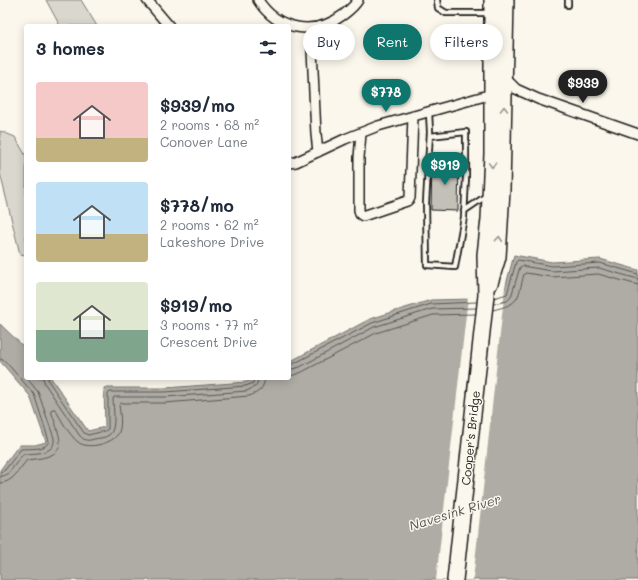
<!DOCTYPE html>
<meta charset="utf-8">
<style>
body{margin:0;font-family:Mali,sans-serif;background:#f6f6f7;color:#1f2937;height:100vh;display:flex;flex-direction:column;font-size:15px;white-space:nowrap}
*{box-sizing:border-box;margin:0}
p{font-size:13px;color:#747a83}
.icon{flex:none;width:22px;height:22px;fill:none;stroke:currentColor;stroke-width:2;stroke-linecap:round;stroke-linejoin:round}
.map{position:relative;flex:1;overflow:hidden}
.drawer{position:absolute;left:24px;top:24px;width:267px;height:356px;display:flex;flex-direction:column;background:#fff;border-radius:4px;box-shadow:0 2px 10px #0003}
.drawer>*{flex:none}
.guide{position:absolute;left:303px;top:24px;width:275px;height:36px;display:flex;gap:8px}
.price{position:absolute;translate:-50% -34px;padding:0 9px;border-radius:14px;background:#0f766e;color:#fff;font-size:13px;line-height:26px;filter:drop-shadow(0 1px 2px #0008)}
.price::after{content:'';position:absolute;left:50%;top:24px;width:12px;height:9px;margin-left:-6px;background:inherit;clip-path:polygon(0 0,100% 0,50% 100%)}
.price.active{background:#222;color:#fff}
ul{padding:0;list-style:none}
li{display:flex;align-items:center;gap:12px;height:100px;padding:0 12px}
li span{display:grid;place-items:center;flex:none;width:112px;height:80px;border-radius:4px;color:#555}
li>.icon{margin-inline-start:auto}
span .icon{width:48px;height:48px;fill:#fffc;stroke-width:1}
li b{font-size:17px}
h2{display:flex;justify-content:space-between;align-items:center;height:48px;padding:0 12px;font-size:17px}
.tag{padding:0 14px;border-radius:18px;background:#fff;box-shadow:0 2px 10px #0003;font-size:14px;line-height:36px}
.tag.active{background:#0f766e;color:#fff}
.map>svg:first-child{display:block}
</style>
<div class="map">
<svg width="638" height="580" viewBox="0 0 638 580">
<rect width="100%" height="100%" fill="#fbf7ec"/>
<filter id="ink" filterUnits="userSpaceOnUse"><feTurbulence type="fractalNoise" baseFrequency=".025" numOctaves="2"/><feDisplacementMap in="SourceGraphic" scale="8" xChannelSelector="R" yChannelSelector="G"/><feConvolveMatrix kernelMatrix="1 2 1 2 8 2 1 2 1" color-interpolation-filters="sRGB"/></filter>
<g filter="url(#ink)">
<path fill="#dad7ce" stroke="#7b7a75" d="M46,0H81L97,26H60Z
M0,131L15,137L26,156V255L20,254L0,173Z"/>
<path fill="#afaca5" stroke="#74726e" d="M514,255L552,262L600,259L638,270V580H0V470L19,445H35L46,442L30,396L0,361V324L26,349V378H51L88,431L105,427L104,388H165L246,382L254,378H289V362L370,319L431,300L475,299L504,292Z"/>
<path fill="#fbf7ec" d="M505,279H506L473,580H436L468,297H475L502,290Z"/>
<g fill="none" stroke-linecap="round" stroke-linejoin="round">
<path stroke="#575653" stroke-width="1" d="M494,298L507,294L516,262L518,260L552,266L600,263L638,274
M494,304L507,301L511,297L520,267L522,266L552,271L599,268L638,279
M493,310C521,303 517,300 524,274L526,273L552,277L598,274L638,285
M0,359L5,361L34,394L49,441C46,451 29,448 21,449L5,470L0,472
M289,365L297,362L372,323L431,304L477,302
M289,370L300,367L374,327L432,309L476,308
M289,376L294,375L302,372L376,333L433,315L475,314
M43,378L45,384L80,436C85,441 88,441 94,439C99,438 105,438 109,435C117,430 113,407 113,399L114,397H165L247,391L256,386L259,378
M48,378L49,382L84,433L88,435L105,431L108,429V394L110,392H165L246,386L253,383L254,378
M0,477L8,474L23,454C34,453 56,455 54,438L38,392L27,378
M0,483C13,483 19,469 27,460C69,456 63,445 51,411L52,409H55C61,419 69,435 78,442C87,450 114,444 119,432C122,424 120,413 119,405L121,403H165L249,396C258,393 264,389 265,378"/>
</g>
<path fill="#c3c0b8" stroke="#1c1c1c" d="M432,161H459L458,211L431,210Z"/>
<g fill="none" stroke-linecap="round" stroke-linejoin="round">
<g stroke="#1c1c1c" stroke-width="8">
<path id="service" d="M437,0L438,8L446,13H490
M568,5V0
M429,112L430,132L426,203L427,265L455,267L464,217L466,177V132L430,136
M464,211L486,196"/>
</g>
<g stroke="#1c1c1c" stroke-width="12">
<path id="minor" d="M147,0L169,26
M258,0C277,30 314,37 343,15C349,10 354,7 358,0
M311,29L316,134L318,152
M504,77L516,89L538,99L638,134
M361,133L359,158V210L360,214L363,216L407,201L410,198L413,116
M289,163L296,162L345,139L378,126L492,94"/>
</g>
<g stroke="#1c1c1c" stroke-width="18">
<path id="trunk" d="M490,283L498,257L502,190L506,0
M455,580L486,295L485,255L489,219L492,154V0"/>
</g>
<use href="#service" stroke="#fbf7ec" stroke-width="4.5"/>
<use href="#minor" stroke="#fbf7ec" stroke-width="9"/>
<use href="#trunk" stroke="#fbf7ec" stroke-width="15"/>
</g>
<defs><path id="oneway-chevron" d="M-2-3.5L2.5 0L-2 3.5" fill="none" stroke-width="1.6" stroke-linecap="round" stroke-linejoin="round"/></defs>
<g stroke="#97948e">
<use href="#oneway-chevron" transform="translate(504 109) rotate(-90)"/>
<use href="#oneway-chevron" transform="translate(492 165) rotate(92)"/>
<use href="#oneway-chevron" transform="translate(499 239) rotate(-85)"/>
</g>
</g>
<g text-anchor="middle" stroke-width="3" stroke-linejoin="round" paint-order="stroke">
<g font-size="12" fill="#1c1c1c" stroke="#fbf7ec">
<text transform="translate(471 438) rotate(-84)" y="4">Cooper's Bridge</text>
</g>
<g font-size="13" font-style="italic" fill="#575653" stroke="#fbf7ec">
<text transform="translate(455 512) rotate(-17)" y="5">Navesink River</text>
</g>
</g>
</svg>
<b class="price active" style="left:583px;top:104px">$939</b>
<b class="price" style="left:386px;top:113px">$778</b>
<b class="price" style="left:445px;top:186px">$919</b>
<div class="guide">
<a class="tag">Buy</a>
<a class="tag active">Rent</a>
<a class="tag">Filters</a>
</div>
<section class="drawer">
<h2>3 homes<svg class="icon" aria-label="filters" viewBox="0 0 24 24"><path d="M4 7h16M4 17h16"/><circle cx="9" cy="7" r="2"/><circle cx="15" cy="17" r="2"/></svg></h2>
<ul>
<li><span style="background:linear-gradient(#f6c9c9 70%,#c2b280 0)"><svg class="icon" aria-label="home" viewBox="0 0 24 24"><path d="M3 11l9-7 9 7M6 9v11h12V9"/></svg></span><div><b>$939/mo</b><p>2 rooms · 68 m²</p><p>Conover Lane</p></div></li>
<li><span style="background:linear-gradient(#bfe0f5 65%,#c2b280 0)"><svg class="icon" aria-label="home" viewBox="0 0 24 24"><path d="M3 11l9-7 9 7M6 9v11h12V9"/></svg></span><div><b>$778/mo</b><p>2 rooms · 62 m²</p><p>Lakeshore Drive</p></div></li>
<li><span style="background:linear-gradient(#dfe7d0 60%,#7fa58c 0)"><svg class="icon" aria-label="home" viewBox="0 0 24 24"><path d="M3 11l9-7 9 7M6 9v11h12V9"/></svg></span><div><b>$919/mo</b><p>3 rooms · 77 m²</p><p>Crescent Drive</p></div></li>
</ul>
</section>
</div>
